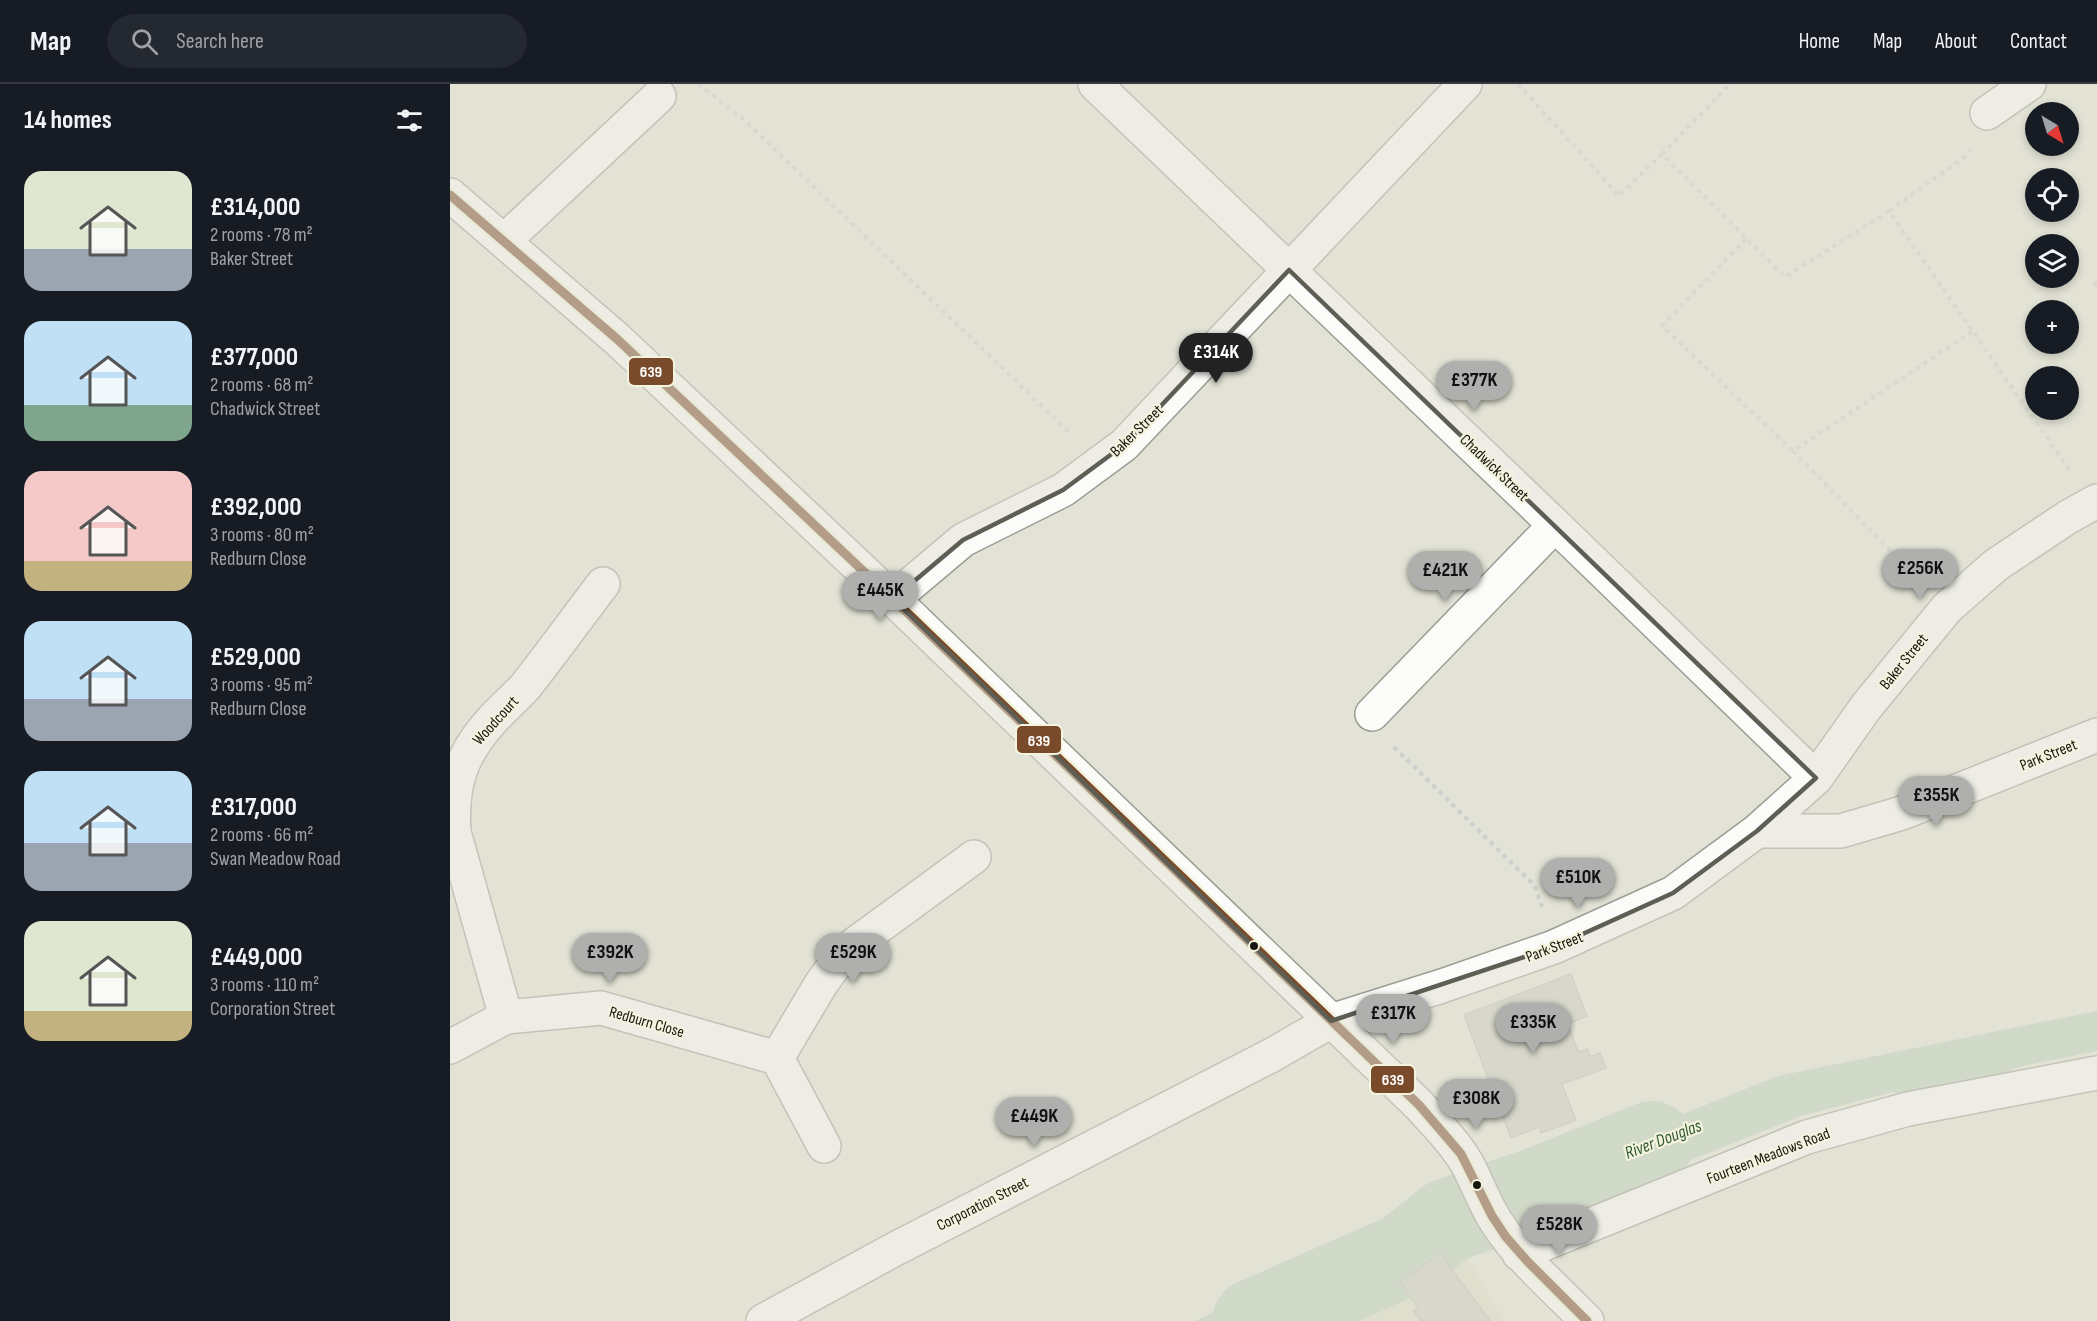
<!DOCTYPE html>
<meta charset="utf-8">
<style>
body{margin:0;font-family:"Sofia Sans Condensed",sans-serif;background:#242831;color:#f1f3f6;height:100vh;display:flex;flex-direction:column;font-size:22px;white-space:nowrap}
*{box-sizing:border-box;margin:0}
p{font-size:20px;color:#9ea1a6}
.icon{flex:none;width:33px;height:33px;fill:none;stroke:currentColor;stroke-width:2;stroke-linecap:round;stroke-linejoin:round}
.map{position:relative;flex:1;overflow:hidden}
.side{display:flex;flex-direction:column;background:#171b24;width:450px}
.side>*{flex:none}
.needle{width:39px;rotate:142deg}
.fabs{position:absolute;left:1575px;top:18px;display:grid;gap:12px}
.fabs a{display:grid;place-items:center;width:54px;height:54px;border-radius:50%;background:#171b24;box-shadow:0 3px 9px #0003;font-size:30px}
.price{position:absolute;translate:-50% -51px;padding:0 14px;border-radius:21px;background:#afb0ae;color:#111;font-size:20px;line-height:39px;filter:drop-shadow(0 2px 3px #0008)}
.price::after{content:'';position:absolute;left:50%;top:36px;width:18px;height:14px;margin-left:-9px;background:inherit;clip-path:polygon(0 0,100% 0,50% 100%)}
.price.active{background:#222;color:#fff}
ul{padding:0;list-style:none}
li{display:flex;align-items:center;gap:18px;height:150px;padding:0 24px}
li span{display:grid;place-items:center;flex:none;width:168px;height:120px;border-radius:18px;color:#555}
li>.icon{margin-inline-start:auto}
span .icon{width:72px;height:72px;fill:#fffc;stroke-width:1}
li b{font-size:26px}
h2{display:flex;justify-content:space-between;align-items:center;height:72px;padding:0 24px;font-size:26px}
header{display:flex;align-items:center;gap:36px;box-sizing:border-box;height:84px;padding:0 30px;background:#171b24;border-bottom:2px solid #363941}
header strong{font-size:28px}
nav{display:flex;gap:33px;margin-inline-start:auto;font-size:21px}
.search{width:420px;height:54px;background:#242831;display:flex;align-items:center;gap:15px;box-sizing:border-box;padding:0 21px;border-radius:33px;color:#9ea1a6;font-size:22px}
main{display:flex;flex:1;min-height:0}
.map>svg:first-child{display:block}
</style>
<header>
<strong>Map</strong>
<div class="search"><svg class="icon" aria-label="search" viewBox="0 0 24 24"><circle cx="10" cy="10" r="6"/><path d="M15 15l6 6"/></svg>Search here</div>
<nav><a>Home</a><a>Map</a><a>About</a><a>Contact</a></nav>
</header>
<main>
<section class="side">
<h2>14 homes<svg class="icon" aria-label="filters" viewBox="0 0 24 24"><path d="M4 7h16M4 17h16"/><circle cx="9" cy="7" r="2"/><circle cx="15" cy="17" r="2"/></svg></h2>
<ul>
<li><span style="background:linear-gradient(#dfe7d0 65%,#9aa5b1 0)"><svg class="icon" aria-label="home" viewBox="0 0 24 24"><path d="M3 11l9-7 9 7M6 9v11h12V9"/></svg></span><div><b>£314,000</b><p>2 rooms · 78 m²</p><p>Baker Street</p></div></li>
<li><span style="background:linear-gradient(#bfe0f5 70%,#7fa58c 0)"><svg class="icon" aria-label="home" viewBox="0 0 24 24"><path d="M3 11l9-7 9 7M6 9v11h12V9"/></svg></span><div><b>£377,000</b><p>2 rooms · 68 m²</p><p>Chadwick Street</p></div></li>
<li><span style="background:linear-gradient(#f6c9c9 75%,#c2b280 0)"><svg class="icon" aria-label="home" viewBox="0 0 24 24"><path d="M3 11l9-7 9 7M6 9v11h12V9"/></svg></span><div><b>£392,000</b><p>3 rooms · 80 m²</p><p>Redburn Close</p></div></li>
<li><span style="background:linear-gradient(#bfe0f5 65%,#9aa5b1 0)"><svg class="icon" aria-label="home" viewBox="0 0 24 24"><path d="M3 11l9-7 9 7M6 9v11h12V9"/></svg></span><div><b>£529,000</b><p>3 rooms · 95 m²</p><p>Redburn Close</p></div></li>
<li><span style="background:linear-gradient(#bfe0f5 60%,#9aa5b1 0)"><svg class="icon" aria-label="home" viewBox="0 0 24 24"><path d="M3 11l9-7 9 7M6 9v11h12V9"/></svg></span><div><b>£317,000</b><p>2 rooms · 66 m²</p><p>Swan Meadow Road</p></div></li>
<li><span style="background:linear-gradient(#dfe7d0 75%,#c2b280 0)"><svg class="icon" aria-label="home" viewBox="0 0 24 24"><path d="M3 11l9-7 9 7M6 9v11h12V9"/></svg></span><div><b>£449,000</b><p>3 rooms · 110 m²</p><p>Corporation Street</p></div></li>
</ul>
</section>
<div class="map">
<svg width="1647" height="1237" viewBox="0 0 1647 1237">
<rect width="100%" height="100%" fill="#e2e2d6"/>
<path fill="#dcdbc6" d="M1016,1172L1054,1237H874Z"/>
<path fill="#bccfb8" d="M1647,927V967L1573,982L1526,999L1462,1012L1442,1008L1351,1032L1128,1121L1106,1123L1088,1088L1328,992Z
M980,1126L1000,1156L942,1199L858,1237H745L905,1164Z"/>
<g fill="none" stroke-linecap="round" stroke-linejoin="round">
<path stroke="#bccfb8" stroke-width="84" d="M804,1237L954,1171L997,1137L1091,1104L1202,1059"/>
</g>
<path fill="#cccbc2" stroke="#bebdb4" stroke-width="1.5" d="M1121,890L1137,932L1118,940L1128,968L1138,965L1140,973L1150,969L1156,984L1112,1000L1126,1036L1091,1049L1089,1043L1061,1054L1014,931Z
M990,1169L1040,1237H971L964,1227L968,1224L950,1198Z"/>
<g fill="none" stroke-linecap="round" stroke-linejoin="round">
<g stroke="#9d9d94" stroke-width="36">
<path id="minor" d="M645,0L1105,441L1366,694
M1537,29L1579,0
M0,111L167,255L443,515L969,1021C985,1039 1003,1056 1016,1078C1027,1097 1034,1120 1047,1139C1071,1176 1106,1205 1137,1237
M54,157L209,12
M443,515L513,456L613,406L674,361L1015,0
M922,630L1105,441
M1307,747H1391L1452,729L1647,651
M56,933L4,748C1,701 10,671 43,635C53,624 65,614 75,603C102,569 127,534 153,500
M0,963L56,933L151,924L327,974
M374,1062L327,974L371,900L387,878L405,860L524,773
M1069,1170L1357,1053L1458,1025L1647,989
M313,1237L445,1165L822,971L881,937L992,902L1104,863L1223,809L1307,747L1366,694L1416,623L1497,524L1546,481L1618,433L1647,417"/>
</g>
<path stroke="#cececb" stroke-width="4" stroke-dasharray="4.5 4.5" stroke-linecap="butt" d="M248,0L292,34L621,350
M1068,0L1169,112L1212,70L1335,193L1439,127L1620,387
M1212,70L1280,0
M1439,127L1517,71L1521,64
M1296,155L1212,242L1343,367L1523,247
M1643,201L1647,198
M1343,367L1468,495
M944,663L1085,802L1092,823"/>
<use href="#minor" stroke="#fbfbf9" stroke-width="33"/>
<g stroke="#f4f3de" stroke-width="14">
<path id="bus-1" d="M0,111L167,255L443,515L969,1021L1011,1070L1042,1132L1056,1153L1078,1178L1137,1237"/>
</g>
<use href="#bus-1" stroke="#7a4b2a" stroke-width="9"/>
</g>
<path d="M0 0H1647V1237H0ZM839,186L1366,694L1307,747L1223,809L1104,863L881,937L443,515L513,456L613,406L674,361Z" fill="#e2e2d6" fill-opacity=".55" fill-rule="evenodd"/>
<path fill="none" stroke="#5e5e55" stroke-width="4.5" stroke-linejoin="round" d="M839,186L1366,694L1307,747L1223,809L1104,863L881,937L443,515L513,456L613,406L674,361Z"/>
<g fill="#171710" stroke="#f4f3de" stroke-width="2">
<circle cx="804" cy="862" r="5"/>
<circle cx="1027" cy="1101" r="5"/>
</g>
<g text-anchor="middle" stroke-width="4.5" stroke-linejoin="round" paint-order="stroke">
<g font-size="16" fill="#171710" stroke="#f4f3de">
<text transform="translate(686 346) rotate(-44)" y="6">Baker Street</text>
<text transform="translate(1045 383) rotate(44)" y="6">Chadwick Street</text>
<text transform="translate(1453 577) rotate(-51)" y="6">Baker Street</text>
<text transform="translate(45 636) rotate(-48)" y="6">Woodcourt</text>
<text transform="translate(1598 670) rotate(-22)" y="6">Park Street</text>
<text transform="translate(1104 862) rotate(-21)" y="6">Park Street</text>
<text transform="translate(197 937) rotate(16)" y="6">Redburn Close</text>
<text transform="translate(1318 1071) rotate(-21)" y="6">Fourteen Meadows Road</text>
<text transform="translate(532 1119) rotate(-27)" y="6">Corporation Street</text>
</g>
<g font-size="18" font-style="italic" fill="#315b34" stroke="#f4f3de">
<text transform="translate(1213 1055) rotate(-21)" y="6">River Douglas</text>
</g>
</g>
<g stroke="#f4f3de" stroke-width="2">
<rect x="178" y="273" width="46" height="29" rx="6" fill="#7a4b2a"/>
<rect x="566" y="641" width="46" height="29" rx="6" fill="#7a4b2a"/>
<rect x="920" y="981" width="45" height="29" rx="6" fill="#7a4b2a"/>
</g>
<g font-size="16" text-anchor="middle" font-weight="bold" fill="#fff">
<text x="201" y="293">639</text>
<text x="589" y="662">639</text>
<text x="943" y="1001">639</text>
</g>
</svg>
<div class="fabs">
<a><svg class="needle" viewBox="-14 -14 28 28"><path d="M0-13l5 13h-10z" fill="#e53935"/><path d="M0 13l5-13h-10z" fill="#9ea1a6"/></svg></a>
<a><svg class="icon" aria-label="locate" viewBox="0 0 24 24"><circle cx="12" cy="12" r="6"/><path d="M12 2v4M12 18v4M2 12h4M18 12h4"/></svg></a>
<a><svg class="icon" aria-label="layers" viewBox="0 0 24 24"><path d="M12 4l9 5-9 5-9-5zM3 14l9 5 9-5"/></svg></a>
<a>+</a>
<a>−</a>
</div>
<b class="price active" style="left:766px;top:300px">£314K</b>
<b class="price" style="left:1024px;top:328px">£377K</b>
<b class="price" style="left:1470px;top:516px">£256K</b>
<b class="price" style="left:995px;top:518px">£421K</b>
<b class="price" style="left:430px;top:538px">£445K</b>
<b class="price" style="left:1486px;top:743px">£355K</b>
<b class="price" style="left:1128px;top:825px">£510K</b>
<b class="price" style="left:160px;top:900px">£392K</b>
<b class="price" style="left:403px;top:900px">£529K</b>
<b class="price" style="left:943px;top:961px">£317K</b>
<b class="price" style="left:1083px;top:970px">£335K</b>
<b class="price" style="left:1026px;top:1046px">£308K</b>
<b class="price" style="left:584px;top:1064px">£449K</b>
<b class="price" style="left:1109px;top:1172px">£528K</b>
</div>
</main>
